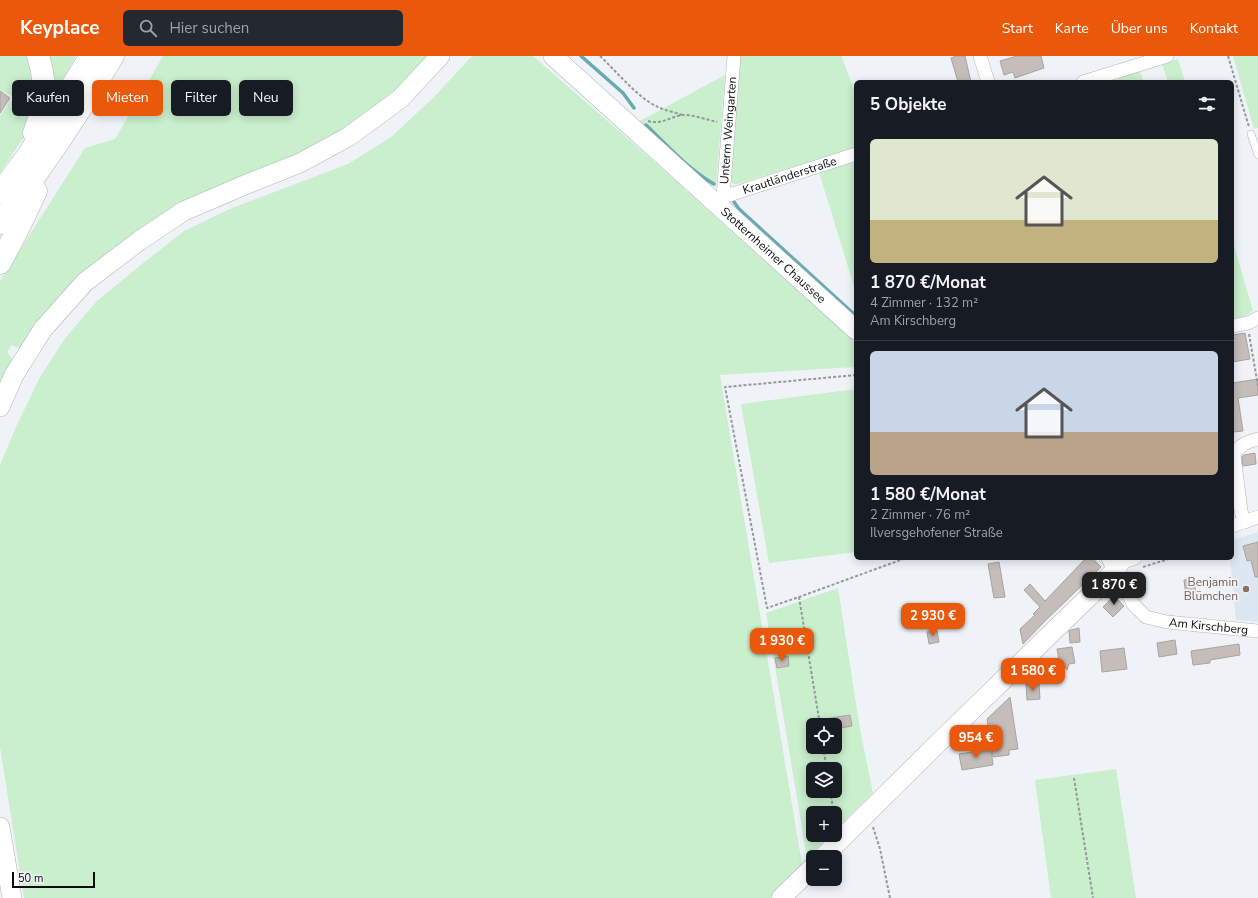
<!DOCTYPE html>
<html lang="de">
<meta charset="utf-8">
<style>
body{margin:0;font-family:"Nunito Sans",sans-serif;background:#242831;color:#f1f3f6;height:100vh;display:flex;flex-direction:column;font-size:15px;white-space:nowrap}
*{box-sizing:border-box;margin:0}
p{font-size:13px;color:#9ea1a6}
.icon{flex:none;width:22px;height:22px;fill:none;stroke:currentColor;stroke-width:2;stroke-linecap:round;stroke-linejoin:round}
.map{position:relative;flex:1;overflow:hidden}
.sheet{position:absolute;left:854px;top:24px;width:380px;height:480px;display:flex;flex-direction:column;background:#171b24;border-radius:6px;box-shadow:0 2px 10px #0003}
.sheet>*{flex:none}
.banner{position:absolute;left:12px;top:24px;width:380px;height:36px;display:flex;gap:8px}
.controls{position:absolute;left:806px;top:662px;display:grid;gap:8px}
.controls a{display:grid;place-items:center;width:36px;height:36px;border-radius:6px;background:#171b24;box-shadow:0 2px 10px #0003;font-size:20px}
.scale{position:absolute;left:12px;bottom:10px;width:83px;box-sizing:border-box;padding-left:4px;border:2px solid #0b0d0f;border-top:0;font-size:11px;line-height:14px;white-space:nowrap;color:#0b0d0f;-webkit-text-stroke:3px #eff3f8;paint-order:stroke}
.price{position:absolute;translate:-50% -34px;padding:0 9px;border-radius:8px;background:#ea580c;color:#fff;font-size:13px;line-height:26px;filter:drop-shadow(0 1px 2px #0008)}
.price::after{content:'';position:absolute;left:50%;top:24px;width:12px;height:9px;margin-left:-6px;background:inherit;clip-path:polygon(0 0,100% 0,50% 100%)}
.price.on{background:#222;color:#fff}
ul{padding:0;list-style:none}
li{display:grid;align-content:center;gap:8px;height:212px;padding:0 16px}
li+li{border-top:1px solid #363941}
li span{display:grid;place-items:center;height:124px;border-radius:6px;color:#555}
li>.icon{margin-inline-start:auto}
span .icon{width:72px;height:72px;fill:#fffc;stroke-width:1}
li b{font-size:17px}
h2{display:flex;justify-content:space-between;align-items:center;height:48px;padding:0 16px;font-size:17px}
.pill{padding:0 14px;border-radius:6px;background:#171b24;box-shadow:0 2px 10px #0003;font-size:14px;line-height:36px}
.pill.on{background:#ea580c;color:#fff}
header{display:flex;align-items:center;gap:24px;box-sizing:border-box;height:56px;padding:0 20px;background:#ea580c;color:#fff}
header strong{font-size:19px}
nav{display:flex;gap:22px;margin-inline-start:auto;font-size:14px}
.search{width:280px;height:36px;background:#242831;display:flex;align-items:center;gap:10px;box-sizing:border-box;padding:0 14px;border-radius:6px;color:#9ea1a6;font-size:15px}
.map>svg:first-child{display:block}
</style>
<header>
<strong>Keyplace</strong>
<div class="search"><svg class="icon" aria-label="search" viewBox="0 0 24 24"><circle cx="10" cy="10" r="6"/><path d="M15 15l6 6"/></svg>Hier suchen</div>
<nav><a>Start</a><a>Karte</a><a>Über uns</a><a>Kontakt</a></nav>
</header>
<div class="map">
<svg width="1258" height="842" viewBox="0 0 1258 842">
<rect width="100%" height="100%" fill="#eff3f8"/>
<path fill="#dde7f1" d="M1258,476V566L1236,564L1230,502H1232V484Z"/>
<path fill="#c9efcc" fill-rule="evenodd" d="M0,0H32L36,17L28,75L0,117V59L10,45L12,46L15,42L0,34Z
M46,0H76L58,32L51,28Z
M163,0H435L379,52L339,79L183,150L24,289L18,292L12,289L7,296L12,302V310L0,337V225L85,92L115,83Z
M472,0H533L651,103L856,287V311L720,319L803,814L772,842H24L0,691V409L16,371L40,321L66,281L97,245L142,208L184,175L232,152L348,108L391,81L434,41Z
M740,0H843L842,2L856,38V91L738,128H733L729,123Z
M1233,0H1258V72L1254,73Z
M1178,3L1185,26H1168L1162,8Z
M1140,15L1144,26H1119L1117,22Z
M725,19L716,130L705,129L636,67Z
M856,104V237L819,116Z
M1232,182L1253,255L1241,262L1232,263Z
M856,333V496L769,507L741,348Z
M838,532L860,673L873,737L835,774V757H813V779H830L807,802L766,557ZM813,669H835V691H813ZM813,713H835V735H813Z
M1116,713L1136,842H1051L1035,724Z"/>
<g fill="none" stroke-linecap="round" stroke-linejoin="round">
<path stroke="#69a9b3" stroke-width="3.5" d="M581,0L623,37L634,52
M646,69C668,90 688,113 714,128
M734,146L739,153L856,260"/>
</g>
<path fill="#c4bdba" stroke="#a9a39f" d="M956,0H965L971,26H958L951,2Z
M1017,0H1041L1044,12L1015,22L1013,16L1004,19L1000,5Z
M0,35L10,42L0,57Z
M1245,277L1250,303L1232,306V279Z
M1258,323V339L1238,342L1243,375L1233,376L1232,368V327Z
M1255,397L1256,408L1243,410L1242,401L1244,399Z
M1258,486V521H1255L1251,504L1247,505L1243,490Z
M1086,502H1092L1101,511L1043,567L1023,588L1020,573L1035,559L1033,558L1040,551L1024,534L1030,528L1045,545Z
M999,506L1005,541L994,542L988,508Z
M1194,523L1196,539L1186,540L1184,524Z
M1114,540L1124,550L1113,561L1103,551Z
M1079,572L1080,586L1070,587L1069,575L1071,574Z
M937,575L939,586L929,588L927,576Z
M789,576L791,584L780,586L779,578Z
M1175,584L1177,598L1159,601L1157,587Z
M1239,588L1240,599L1210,604V607L1193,609L1191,595Z
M1072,591L1075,607L1069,608L1067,614L1064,609H1060L1057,593Z
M1124,592L1127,613L1102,616L1100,595Z
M788,600L789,610L777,612L775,602Z
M1039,627L1040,643L1027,644L1026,628Z
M1010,641L1018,693L1009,694V699L993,701L987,663Z
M850,659L852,670L835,673V669H818V664Z
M991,693L993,709L962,714L959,698Z"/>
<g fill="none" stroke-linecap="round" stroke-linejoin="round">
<g stroke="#b0b4b9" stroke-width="8">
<path id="lane" d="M1251,78L1258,99"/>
</g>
<g stroke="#b0b4b9" stroke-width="14">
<g id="street">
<path d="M980,0L988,26"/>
<path d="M1083,26L1167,0"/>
<path id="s1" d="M723,141L856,98"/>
<path id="s2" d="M716,147L723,141L734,0"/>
<path d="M1232,270L1248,267L1258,262"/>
<path d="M1244,466L1241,455L1234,400C1237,390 1248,385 1258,383"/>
<path d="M1232,470L1258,461"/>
<path id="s3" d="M1135,502L1126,505L1117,512L1133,548L1146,561L1167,566L1258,575"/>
</g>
</g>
<g stroke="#b0b4b9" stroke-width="20">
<g id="secondary">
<path id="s4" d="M553,0L856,274"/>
<path d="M0,351L14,319L43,273L85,226L139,185L184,155L247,128L300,107L348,81L400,43L440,0"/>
<path d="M0,771L12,842"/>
<path d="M823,801L933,692L1102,528L1117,512L1111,502"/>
<path d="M781,842L813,811"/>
</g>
</g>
<g stroke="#b0b4b9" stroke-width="23">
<path id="highway" d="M34,77C37,68 41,59 42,50C46,33 43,16 38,0
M0,137L29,98L91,0
M0,167C41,114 79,58 113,0
M0,207L17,175L36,135"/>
</g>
<path stroke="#94979b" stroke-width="2" stroke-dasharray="3 2" stroke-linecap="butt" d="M600,0C616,15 639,43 658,51C666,55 675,56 682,59
M1228,0L1249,71
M648,65C661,69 670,61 682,59C691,58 708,64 717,66
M1249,278L1258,330
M856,319L725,331L767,552L799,541L906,502
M1143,511L1172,502
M799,541L820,669
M823,691L827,713
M1074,722L1093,842
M830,735L834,757
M873,771L880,793L890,842"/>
<use href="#lane" stroke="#fff" stroke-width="7"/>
<use href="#street" stroke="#fff" stroke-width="13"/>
<use href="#secondary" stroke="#fff" stroke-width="19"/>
<use href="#highway" stroke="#fff" stroke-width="22"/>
</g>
<circle fill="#8d6e63" stroke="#eff3f8" stroke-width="1.5" cx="1246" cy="533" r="4"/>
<g text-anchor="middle" stroke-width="3.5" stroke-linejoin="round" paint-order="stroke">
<g font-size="12" fill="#0b0d0f" stroke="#eff3f8">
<text dy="4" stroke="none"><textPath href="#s2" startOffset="76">Unterm Weingarten</textPath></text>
<text dy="4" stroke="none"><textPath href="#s1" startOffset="70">Krautländerstraße</textPath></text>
<text dy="4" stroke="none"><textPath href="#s4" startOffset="297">Stotternheimer Chaussee</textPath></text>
<text dy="4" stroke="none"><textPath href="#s3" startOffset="142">Am Kirschberg</textPath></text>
</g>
<g font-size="12" fill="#785e54" stroke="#eff3f8" text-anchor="end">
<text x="1238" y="530">Benjamin<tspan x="1238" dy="14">Blümchen</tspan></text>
</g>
</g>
</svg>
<div class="controls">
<a><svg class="icon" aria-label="locate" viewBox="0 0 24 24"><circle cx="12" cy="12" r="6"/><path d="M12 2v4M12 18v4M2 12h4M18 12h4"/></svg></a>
<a><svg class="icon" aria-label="layers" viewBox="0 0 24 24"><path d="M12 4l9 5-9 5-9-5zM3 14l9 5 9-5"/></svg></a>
<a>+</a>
<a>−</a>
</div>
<div class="scale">50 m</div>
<b class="price on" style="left:1114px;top:550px">1 870 €</b>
<b class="price" style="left:933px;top:581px">2 930 €</b>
<b class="price" style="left:782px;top:606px">1 930 €</b>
<b class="price" style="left:1033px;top:636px">1 580 €</b>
<b class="price" style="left:976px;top:703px">954 €</b>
<div class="banner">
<a class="pill">Kaufen</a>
<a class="pill on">Mieten</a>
<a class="pill">Filter</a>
<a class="pill">Neu</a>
</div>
<section class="sheet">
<h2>5 Objekte<svg class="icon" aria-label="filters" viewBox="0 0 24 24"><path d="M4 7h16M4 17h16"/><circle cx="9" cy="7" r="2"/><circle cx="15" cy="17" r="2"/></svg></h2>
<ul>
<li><span style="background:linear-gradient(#dfe7d0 65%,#c2b280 0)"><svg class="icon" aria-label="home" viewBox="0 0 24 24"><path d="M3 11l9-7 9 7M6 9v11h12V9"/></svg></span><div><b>1 870 €/Monat</b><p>4 Zimmer · 132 m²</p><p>Am Kirschberg</p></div></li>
<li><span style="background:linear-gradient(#c9d6e8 65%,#b9a48a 0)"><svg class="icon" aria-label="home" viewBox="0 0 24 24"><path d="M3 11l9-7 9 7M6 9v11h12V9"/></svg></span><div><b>1 580 €/Monat</b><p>2 Zimmer · 76 m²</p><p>Ilversgehofener Straße</p></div></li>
</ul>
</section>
</div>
